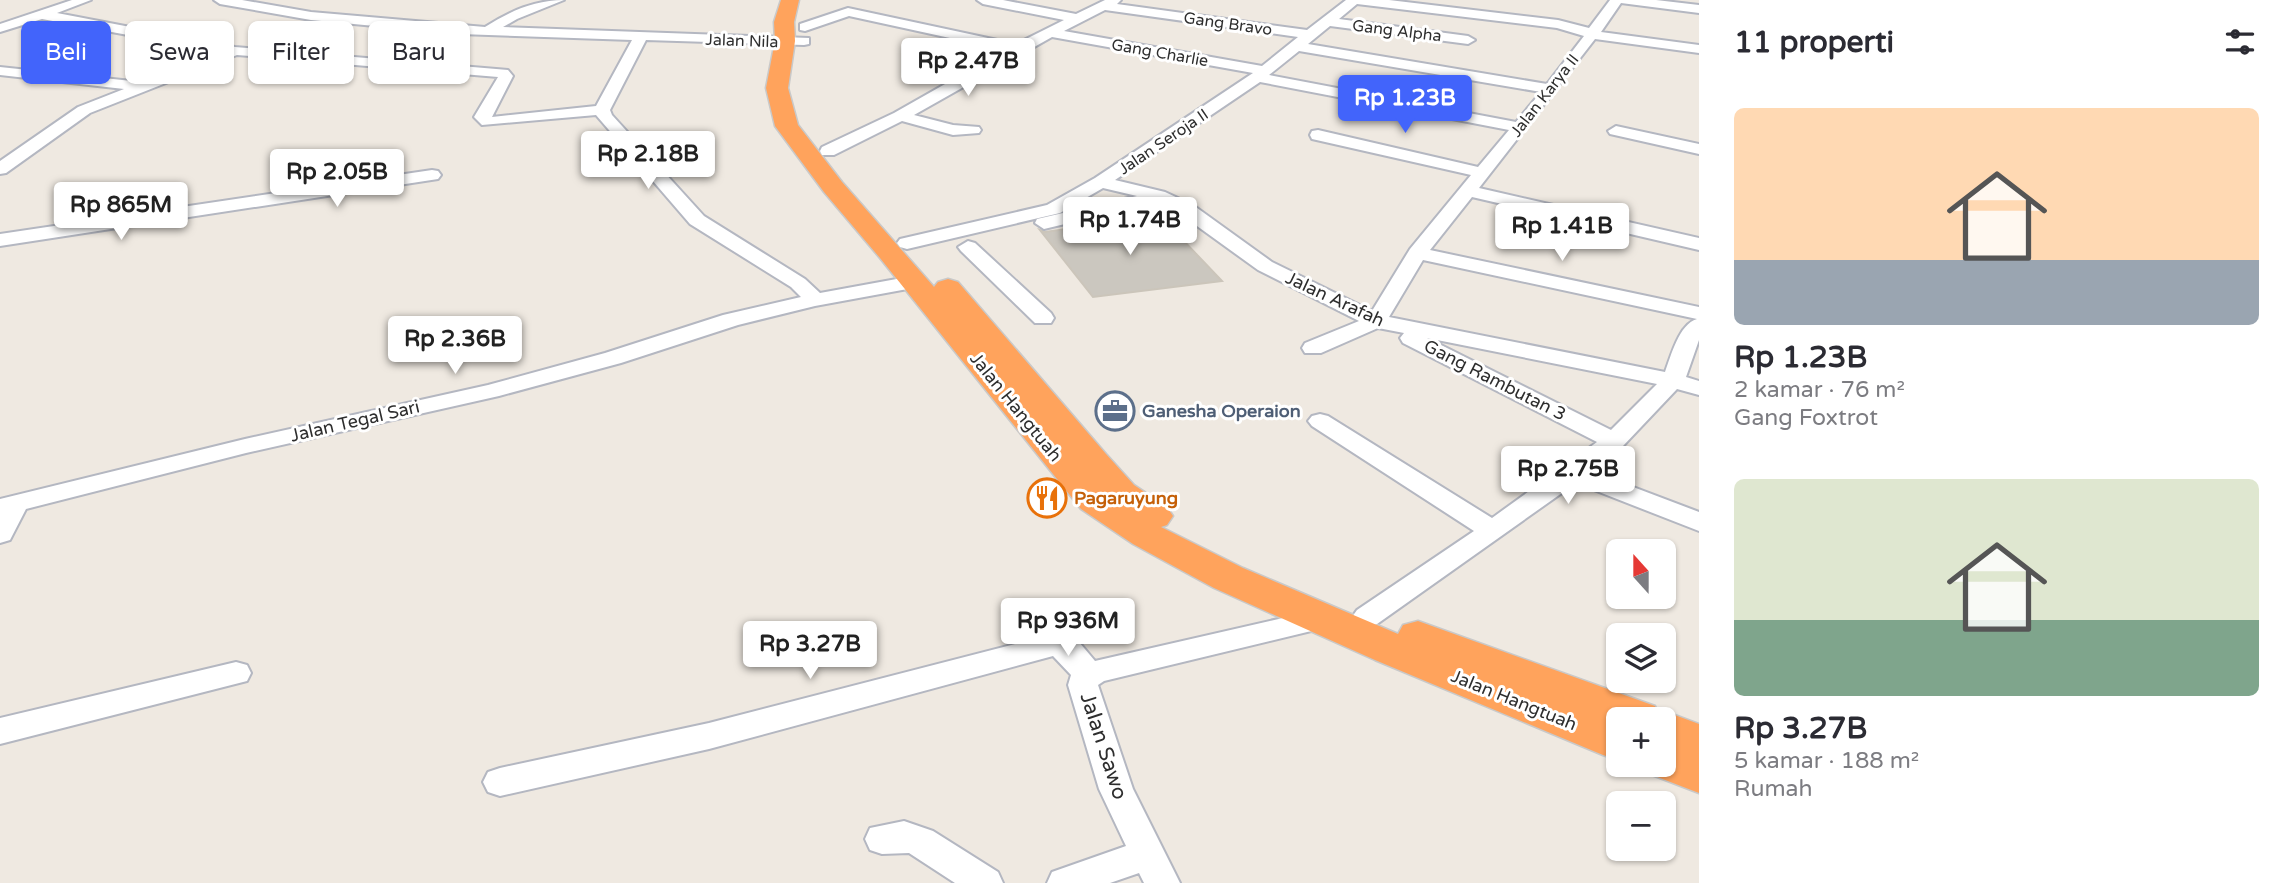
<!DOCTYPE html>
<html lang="id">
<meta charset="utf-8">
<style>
body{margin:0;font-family:"Varela Round",sans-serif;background:#f7f7f7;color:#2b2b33;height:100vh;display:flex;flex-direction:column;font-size:26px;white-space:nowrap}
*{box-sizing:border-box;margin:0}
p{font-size:23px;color:#7c7c81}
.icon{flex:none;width:38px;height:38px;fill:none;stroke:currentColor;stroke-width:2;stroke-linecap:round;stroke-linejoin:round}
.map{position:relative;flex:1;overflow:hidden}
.drawer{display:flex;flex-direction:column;background:#fff;width:595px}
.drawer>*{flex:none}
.top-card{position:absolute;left:21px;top:21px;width:665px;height:63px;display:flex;gap:14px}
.needle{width:46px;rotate:339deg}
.fabs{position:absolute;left:1606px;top:539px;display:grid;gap:14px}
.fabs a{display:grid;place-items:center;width:70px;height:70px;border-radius:10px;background:#fff;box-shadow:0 2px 5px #0004;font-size:35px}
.price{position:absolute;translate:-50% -60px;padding:0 16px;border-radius:7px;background:#fff;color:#222;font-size:23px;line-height:46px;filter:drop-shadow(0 2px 4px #0008)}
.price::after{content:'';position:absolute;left:50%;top:42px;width:21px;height:16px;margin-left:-10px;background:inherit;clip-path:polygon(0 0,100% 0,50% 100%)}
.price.active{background:#4264fb;color:#fff}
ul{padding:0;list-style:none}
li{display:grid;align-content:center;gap:14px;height:371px;padding:0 35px}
li span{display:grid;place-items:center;height:217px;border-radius:10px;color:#555}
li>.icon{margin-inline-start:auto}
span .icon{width:126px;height:126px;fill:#fffc;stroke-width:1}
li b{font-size:30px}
h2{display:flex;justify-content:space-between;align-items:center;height:84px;padding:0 35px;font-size:30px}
.chip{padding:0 24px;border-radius:10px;background:#fff;box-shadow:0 2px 5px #0004;font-size:24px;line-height:63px}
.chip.active{background:#4264fb;color:#fff}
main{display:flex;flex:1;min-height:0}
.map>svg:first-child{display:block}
</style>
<main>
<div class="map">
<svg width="1699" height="883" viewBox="0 0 1699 883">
<rect width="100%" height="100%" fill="#efe9e1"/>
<path fill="#cbc7bf" stroke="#cbc5ba" stroke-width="2" d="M1160,216L1222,281L1093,297L1040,230L1045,232Z"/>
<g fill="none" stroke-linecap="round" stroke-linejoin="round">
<g stroke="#b4b7c1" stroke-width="4">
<path id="minor" d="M72,0H91L57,13L235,47L508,70L513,76L492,117L596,106L632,40L460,34L311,20L220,4L214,0H242L311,12L485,27C510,11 535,0 564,0L517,19L503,27L809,38V44L804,45L646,40L610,110L612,115L704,216L805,279L820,293L913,276L920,278L923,282L920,286L913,288L815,306L738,325L621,363L499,396L246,453L26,509L10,540L0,543V499L245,439L488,385L605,353L723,315L801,297L791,287L690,224L596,115L482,125L474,117L498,77L237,55L90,113L6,173L0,174V161L78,107L124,89L0,75V67L141,82L219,52L42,19L0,32V24Z
M977,0H1003L1076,14L1105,0H1121L1117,4L1307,30L1346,0H1389L1558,20L1589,28L1610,0H1656L1699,5V13L1621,3L1601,32L1699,45V53L1595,39L1479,188L1699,238V250L1472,197L1430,250L1699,307V340L1686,377L1699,381V395L1677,389L1623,446L1591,471L1699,512V531L1576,483L1377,624L1367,627L1357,624L1352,617L1357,610L1474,531L1312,426L1308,421L1312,416L1320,414L1328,416L1492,518L1597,442L1403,343L1400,338L1404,333L1378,328L1321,353H1305L1302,348L1305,343L1359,321L1258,270L1179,213L1157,202L1044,229L1035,223L1037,219L1137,196L1103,188L1060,213L907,249L900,247L897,243L900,239L1047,205L1095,178L1253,73L1052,37L914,115L953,125L979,127L981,130L979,133L953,135L902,121L834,155H822L820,151L822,147L894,113L1005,50L849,16L805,31L800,30V24L848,8L1016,44L1064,20L983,4ZM1357,4L1557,28L1584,36L1547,84L1308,44L1330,26L1468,44L1475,40L1468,36L1339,19ZM1105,10L1298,37L1262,66L1064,31ZM1299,51L1541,92L1516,122L1269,75ZM1260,82L1509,130L1478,167L1318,130L1312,131L1310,135L1312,139L1471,175L1410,249L1372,311L1272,262L1193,205L1165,192L1115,180ZM1423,260L1697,319C1679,324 1671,356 1665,372L1389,317ZM1427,338L1657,384L1611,430Z
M1616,126L1699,144V154L1610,134L1608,131Z
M432,170L438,171L441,175L438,179L0,246V234Z
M968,241L975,243L1051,313L1054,318L1051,323H1035L961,251L958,247Z
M1322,609L1332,612L1337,619L1332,626L1104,681L1098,685L1133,789L1180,883H1144L1139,873L1110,883H1047L1052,872L1126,846L1099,789L1068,685L1071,675L1053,656L709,749L500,796L488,792L483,782L488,772L500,768L709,723L1054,634L1079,642L1095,661Z
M236,662L247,665L251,673L247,681L0,744V718Z
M904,821L933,831L998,872L1003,883H955L909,853L882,854L870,850L865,839L870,828Z"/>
</g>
<g stroke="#c9c9c9" stroke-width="3">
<path id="highway" d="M781,0H799L794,22L795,41L788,88L798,125L842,182L934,287L938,282L948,279L958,282L1106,454L1134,485L1167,507L1173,516L1167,525L1161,527L1243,568L1398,634L1403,625L1418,621L1655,706L1658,713L1664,711L1699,724V793L1647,773L1643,765H1664V719H1619V760L1603,755L1375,660L1214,588L1133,544L1081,509L880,258L824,192L775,126L766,88L775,41L774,22Z"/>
</g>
<use href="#minor" fill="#fff" fill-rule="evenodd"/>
<use href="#highway" fill="#ffa35c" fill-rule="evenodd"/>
</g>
<defs>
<g id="office-ring" transform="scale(2.0125)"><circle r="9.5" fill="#fff" stroke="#5c6f8a" stroke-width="1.5"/><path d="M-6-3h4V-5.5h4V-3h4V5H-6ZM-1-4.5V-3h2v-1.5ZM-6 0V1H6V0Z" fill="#5c6f8a"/></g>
<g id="restaurant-ring" transform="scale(2.0125)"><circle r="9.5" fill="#fff" stroke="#e8710a" stroke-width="1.5"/><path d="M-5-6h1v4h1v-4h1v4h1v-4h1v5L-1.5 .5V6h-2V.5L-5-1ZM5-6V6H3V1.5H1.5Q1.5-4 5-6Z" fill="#e8710a"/></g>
</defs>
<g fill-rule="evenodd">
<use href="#office-ring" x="1115" y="411"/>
<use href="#restaurant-ring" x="1047" y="498"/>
</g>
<g text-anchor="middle" stroke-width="6" stroke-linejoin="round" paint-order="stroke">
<g font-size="16" fill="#2e2e2e" stroke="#fff">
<text transform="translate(1228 23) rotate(8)" y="6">Gang Bravo</text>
<text transform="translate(1397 30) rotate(7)" y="6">Gang Alpha</text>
<text transform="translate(742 40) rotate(2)" y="6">Jalan Nila</text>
<text transform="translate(1160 52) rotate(10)" y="6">Gang Charlie</text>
<text transform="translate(1544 95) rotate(-52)" y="6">Jalan Karya II</text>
<text transform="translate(1163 141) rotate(-34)" y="6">Jalan Seroja II</text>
</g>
<g font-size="18" fill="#2e2e2e" stroke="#fff">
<text transform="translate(1335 299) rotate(25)" y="6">Jalan Arafah</text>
<text transform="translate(1495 380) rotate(27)" y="6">Gang Rambutan 3</text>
<text transform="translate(1016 407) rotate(51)" y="6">Jalan Hangtuah</text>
<text transform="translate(355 421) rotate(-13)" y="6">Jalan Tegal Sari</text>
<text transform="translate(1514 700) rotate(22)" y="6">Jalan Hangtuah</text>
</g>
<g font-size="18" font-weight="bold" fill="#4e5e75" stroke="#fff" text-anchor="start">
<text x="1142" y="417">Ganesha Operaion</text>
</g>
<g font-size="18" font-weight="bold" fill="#c56008" stroke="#fff" text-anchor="start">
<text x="1074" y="504">Pagaruyung</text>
</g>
<g font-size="21" fill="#2e2e2e" stroke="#fff">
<text transform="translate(1104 746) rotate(72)" y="7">Jalan Sawo</text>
</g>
</g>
</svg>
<div class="fabs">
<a><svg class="needle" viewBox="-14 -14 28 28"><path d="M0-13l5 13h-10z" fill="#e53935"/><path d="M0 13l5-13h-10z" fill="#7c7c81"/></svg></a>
<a><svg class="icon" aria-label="layers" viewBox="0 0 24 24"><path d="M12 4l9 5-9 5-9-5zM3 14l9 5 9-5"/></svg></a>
<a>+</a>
<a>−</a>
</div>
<b class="price" style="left:968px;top:98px">Rp 2.47B</b>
<b class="price active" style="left:1405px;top:135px">Rp 1.23B</b>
<b class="price" style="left:648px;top:191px">Rp 2.18B</b>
<b class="price" style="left:337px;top:209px">Rp 2.05B</b>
<b class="price" style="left:121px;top:242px">Rp 865M</b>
<b class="price" style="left:1130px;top:257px">Rp 1.74B</b>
<b class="price" style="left:1562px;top:263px">Rp 1.41B</b>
<b class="price" style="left:455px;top:376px">Rp 2.36B</b>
<b class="price" style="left:1568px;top:506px">Rp 2.75B</b>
<b class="price" style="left:1068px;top:658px">Rp 936M</b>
<b class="price" style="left:810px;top:681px">Rp 3.27B</b>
<div class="top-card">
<a class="chip active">Beli</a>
<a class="chip">Sewa</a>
<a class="chip">Filter</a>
<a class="chip">Baru</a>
</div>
</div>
<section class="drawer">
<h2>11 properti<svg class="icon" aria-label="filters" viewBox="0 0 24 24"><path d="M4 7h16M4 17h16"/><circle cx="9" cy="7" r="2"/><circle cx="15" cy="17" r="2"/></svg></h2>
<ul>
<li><span style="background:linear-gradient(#ffd9b3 70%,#9aa5b1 0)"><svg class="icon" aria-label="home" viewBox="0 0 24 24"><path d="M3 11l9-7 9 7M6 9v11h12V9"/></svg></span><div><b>Rp 1.23B</b><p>2 kamar · 76 m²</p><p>Gang Foxtrot</p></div></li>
<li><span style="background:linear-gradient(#dfe7d0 65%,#7fa58c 0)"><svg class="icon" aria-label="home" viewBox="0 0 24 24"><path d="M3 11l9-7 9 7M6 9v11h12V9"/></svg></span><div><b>Rp 3.27B</b><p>5 kamar · 188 m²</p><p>Rumah</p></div></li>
</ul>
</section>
</main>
